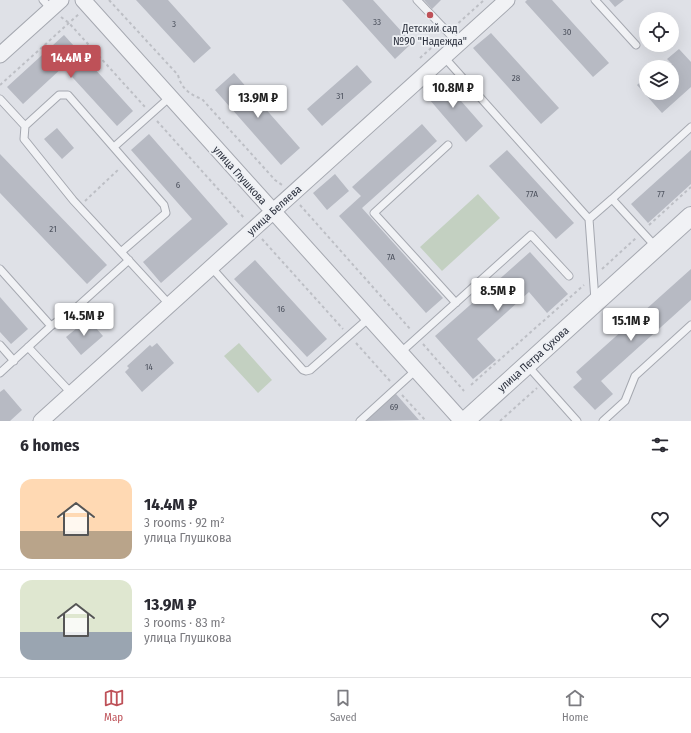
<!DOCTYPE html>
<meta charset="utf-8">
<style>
body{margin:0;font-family:"Fira Sans Condensed",sans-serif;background:#f2f2f3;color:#2b2b33;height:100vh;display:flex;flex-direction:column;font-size:15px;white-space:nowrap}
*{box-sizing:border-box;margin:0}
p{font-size:13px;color:#7c7c81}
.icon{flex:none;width:22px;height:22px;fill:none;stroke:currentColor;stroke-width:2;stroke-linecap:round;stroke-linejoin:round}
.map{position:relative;height:421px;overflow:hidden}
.details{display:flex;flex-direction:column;background:#fff;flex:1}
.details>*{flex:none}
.controls{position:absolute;left:639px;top:12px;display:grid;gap:8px}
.controls a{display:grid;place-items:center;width:40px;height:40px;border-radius:50%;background:#fff;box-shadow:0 4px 16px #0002;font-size:20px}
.price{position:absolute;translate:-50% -34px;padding:0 9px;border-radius:4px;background:#fff;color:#222;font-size:13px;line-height:26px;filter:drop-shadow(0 1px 2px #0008)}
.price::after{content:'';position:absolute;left:50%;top:24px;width:12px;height:9px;margin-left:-6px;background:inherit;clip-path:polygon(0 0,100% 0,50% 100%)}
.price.active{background:#be5158;color:#fff}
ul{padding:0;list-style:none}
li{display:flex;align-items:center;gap:12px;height:100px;padding:0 20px}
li+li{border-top:1px solid #e1e1e2}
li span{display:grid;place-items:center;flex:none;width:112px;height:80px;border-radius:12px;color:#555}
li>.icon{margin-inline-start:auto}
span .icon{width:48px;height:48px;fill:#fffc;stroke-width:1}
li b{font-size:17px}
h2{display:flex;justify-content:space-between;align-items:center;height:48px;padding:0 20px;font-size:17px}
.menu{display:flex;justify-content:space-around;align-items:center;height:56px;border-top:1px solid #e1e1e2;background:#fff;font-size:11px;color:#7c7c81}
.menu a{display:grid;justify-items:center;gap:2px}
.menu .active{color:#be5158}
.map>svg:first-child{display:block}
</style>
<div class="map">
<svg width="691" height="421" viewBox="0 0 691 421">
<rect width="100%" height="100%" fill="#dfe1e7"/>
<path fill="#c3d0c1" d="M478,194L500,218L442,271L420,247Z
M239,343L272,380L258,393L224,356Z"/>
<path fill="#b7bac3" d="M136,0H168L211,48L194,63Z
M342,0H373L412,43L395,59Z
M424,0H441L432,9Z
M527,0H552L609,63L593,77L525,2Z
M609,0H624L615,7Z
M491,33L559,108L541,124L473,48Z
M64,35L133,111L117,126L63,67L23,104L7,87Z
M679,49L691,62V87L662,113L637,85L646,77V93H672V67H669L672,64L667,59Z
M357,65L372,82L322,126L307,109Z
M234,73L300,148L281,165L215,90Z
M440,77L483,126L466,142L423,92Z
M422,124L437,141L362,208L443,298L426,313L339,216L361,196L352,187Z
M57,128L74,148L62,159L44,139Z
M149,134L228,224L161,283L143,262L192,219L131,150Z
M507,150L574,223L556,239L489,166Z
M691,150V184L648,223L631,204Z
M0,154L107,265L87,284L0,193Z
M335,174L349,191L327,210L313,193Z
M530,252L568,294L547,313L529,292L477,339L496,360L473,379L435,336Z
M255,260L327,339L307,357L234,279Z
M691,269V300L601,381L613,394L595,410L573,387L582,379L576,372Z
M0,297L28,329L11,344L0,332Z
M88,319L103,336L81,355L66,337Z
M157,343L174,363L142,392L125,372L129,368L127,366L150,345L152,347Z
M4,389L22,410L10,421H0V392Z
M396,394L419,420L366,421Z"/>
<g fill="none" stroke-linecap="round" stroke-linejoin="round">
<g stroke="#a5a8b0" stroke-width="9">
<path id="service" d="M43,0L51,9
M417,0L459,44
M595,0L636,45
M444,57L589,219L612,199L656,247
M0,99L25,126L24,139L73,200L170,305
M25,126L59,95H68L164,205L166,213L121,252
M448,145L374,213L456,303
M114,147L170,97
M612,199L691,127
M589,219L595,300
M211,267L303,370L306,371L310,370L369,318
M0,269L51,326L0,373
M51,326L77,307L129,260
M0,345L14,361
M28,347L72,394
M400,353L531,235L569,276
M527,365L577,421
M360,421L416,370
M603,421L625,401L635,376L691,325"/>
</g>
<g stroke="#a5a8b0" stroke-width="17">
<path id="minor" d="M83,0L462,421
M0,55L61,0
M41,421L507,0"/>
</g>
<g stroke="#a5a8b0" stroke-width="20">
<path id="tertiary" d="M465,421L691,216"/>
</g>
<path stroke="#bdbfc5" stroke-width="2" stroke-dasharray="3 3" stroke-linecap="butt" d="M109,0L178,75C181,88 190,95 202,99L275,180L282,185
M61,17L69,23L145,107
M454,27L484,0
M420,58L442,38
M0,85L79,14
M157,121L245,219
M85,201L120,168
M300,205L411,330
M649,225L691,187
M262,239L343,329
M602,269L636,238
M356,343L390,381
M423,344L464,391
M471,385L584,285
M402,395L426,421
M500,421L537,388"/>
<use href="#service" stroke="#f1f2f5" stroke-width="7"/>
<use href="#minor" stroke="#f1f2f5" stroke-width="15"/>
<use href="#tertiary" stroke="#f1f2f5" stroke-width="18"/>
</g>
<circle fill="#be5158" stroke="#eef0f4" stroke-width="1.5" cx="430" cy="15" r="4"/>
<g text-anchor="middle" stroke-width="3.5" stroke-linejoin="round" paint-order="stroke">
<g font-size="9" fill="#4d525e">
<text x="377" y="25">33</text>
<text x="174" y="27">3</text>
<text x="567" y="35">30</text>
<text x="516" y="81">28</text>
<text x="340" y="99">31</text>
<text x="178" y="188">6</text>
<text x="532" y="197">77А</text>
<text x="661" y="197">77</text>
<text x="53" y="232">21</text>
<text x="391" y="260">7А</text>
<text x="281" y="312">16</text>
<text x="149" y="370">14</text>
<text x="394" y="410">69</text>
</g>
<g font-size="11" fill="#2a2f3c" stroke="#eef0f4">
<text x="430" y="32">Детский сад<tspan x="430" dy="13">№90 "Надежда"</tspan></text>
</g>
<g font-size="11" fill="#2a2f3c" stroke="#eef0f4">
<text transform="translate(240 175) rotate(48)" y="4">улица Глушкова</text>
<text transform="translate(274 210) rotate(-42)" y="4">улица Беляева</text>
<text transform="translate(533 359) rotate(-42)" y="4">улица Петра Сухова</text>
</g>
</g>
</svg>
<div class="controls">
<a><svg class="icon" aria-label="locate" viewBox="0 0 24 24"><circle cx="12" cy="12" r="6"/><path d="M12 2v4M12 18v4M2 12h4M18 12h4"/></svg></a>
<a><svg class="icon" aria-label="layers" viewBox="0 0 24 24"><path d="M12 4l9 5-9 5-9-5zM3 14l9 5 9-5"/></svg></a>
</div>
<b class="price active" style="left:71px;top:79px">14.4M ₽</b>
<b class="price" style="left:453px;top:109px">10.8M ₽</b>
<b class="price" style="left:258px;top:119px">13.9M ₽</b>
<b class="price" style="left:498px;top:312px">8.5M ₽</b>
<b class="price" style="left:84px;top:337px">14.5M ₽</b>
<b class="price" style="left:631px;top:342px">15.1M ₽</b>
</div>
<section class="details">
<h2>6 homes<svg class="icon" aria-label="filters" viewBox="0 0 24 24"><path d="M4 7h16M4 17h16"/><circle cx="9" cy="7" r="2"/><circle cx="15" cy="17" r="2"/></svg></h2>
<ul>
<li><span style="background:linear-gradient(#ffd9b3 65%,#b9a48a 0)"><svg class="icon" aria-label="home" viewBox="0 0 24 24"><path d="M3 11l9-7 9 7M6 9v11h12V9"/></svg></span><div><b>14.4M ₽</b><p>3 rooms · 92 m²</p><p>улица Глушкова</p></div><svg class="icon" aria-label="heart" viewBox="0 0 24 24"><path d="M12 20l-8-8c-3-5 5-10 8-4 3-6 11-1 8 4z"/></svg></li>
<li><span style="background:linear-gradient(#dfe7d0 65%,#9aa5b1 0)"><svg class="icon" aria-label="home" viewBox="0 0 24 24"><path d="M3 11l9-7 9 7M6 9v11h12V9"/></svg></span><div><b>13.9M ₽</b><p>3 rooms · 83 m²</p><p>улица Глушкова</p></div><svg class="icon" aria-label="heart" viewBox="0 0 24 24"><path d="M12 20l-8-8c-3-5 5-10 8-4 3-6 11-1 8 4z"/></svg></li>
</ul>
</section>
<nav class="menu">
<a class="active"><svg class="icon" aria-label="map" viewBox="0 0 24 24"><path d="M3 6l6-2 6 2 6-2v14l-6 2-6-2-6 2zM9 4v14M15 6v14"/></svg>Map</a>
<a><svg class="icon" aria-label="saved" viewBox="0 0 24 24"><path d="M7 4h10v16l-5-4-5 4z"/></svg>Saved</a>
<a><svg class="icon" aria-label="home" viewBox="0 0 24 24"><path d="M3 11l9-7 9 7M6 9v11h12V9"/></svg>Home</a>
</nav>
